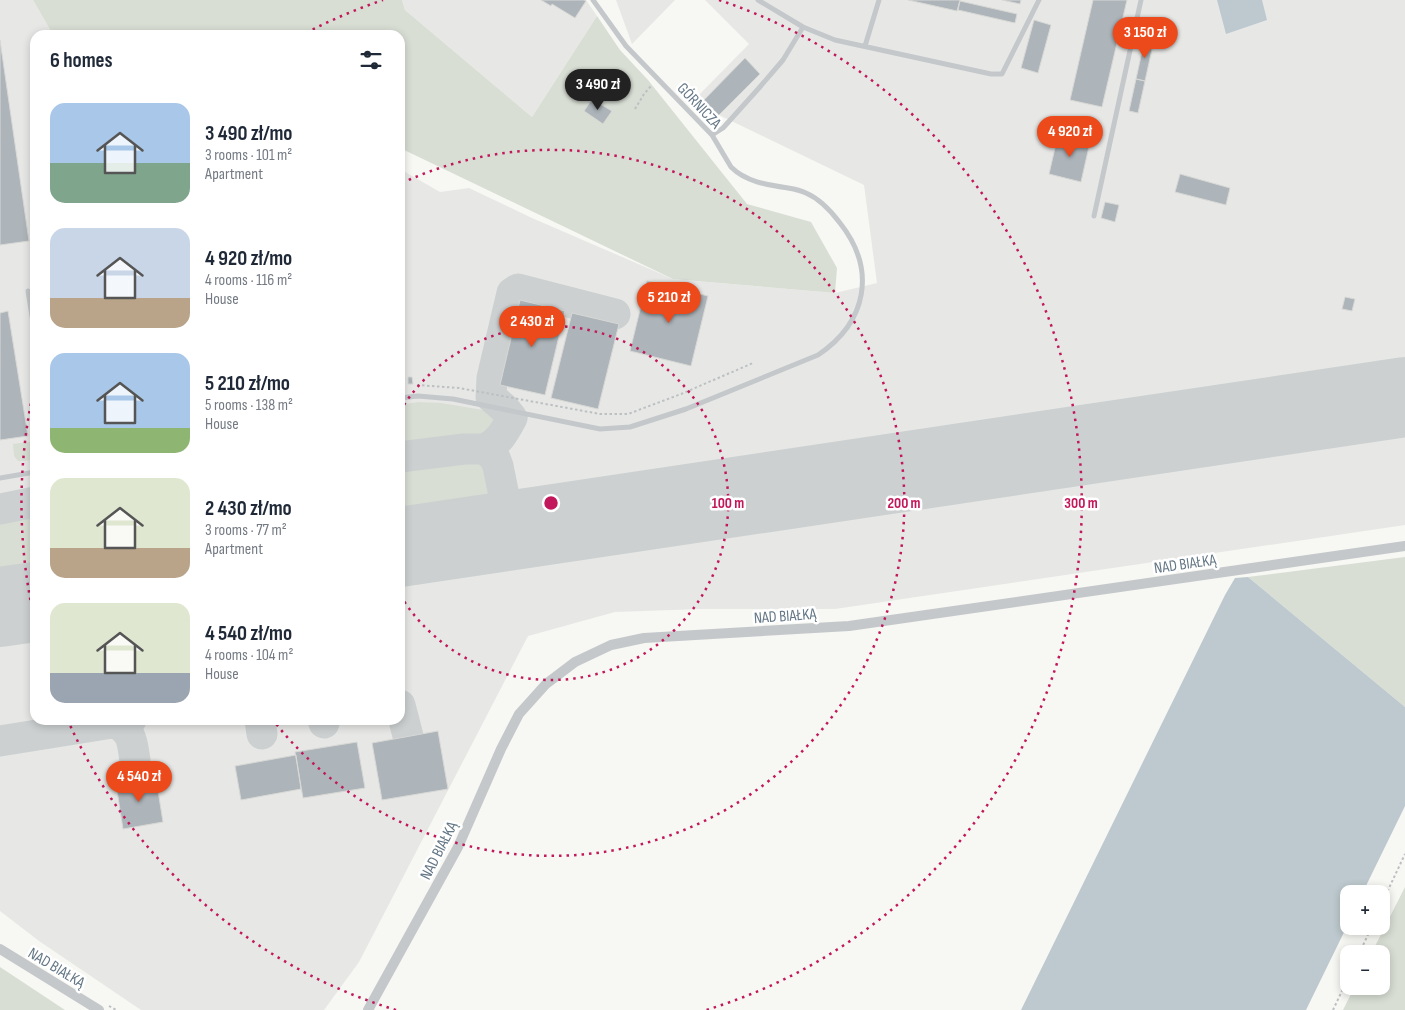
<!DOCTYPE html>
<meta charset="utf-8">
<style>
body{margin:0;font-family:"Sofia Sans Condensed",sans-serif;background:#f2f2f3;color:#1f2937;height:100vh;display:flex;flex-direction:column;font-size:19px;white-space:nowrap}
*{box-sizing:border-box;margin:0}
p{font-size:16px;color:#747a83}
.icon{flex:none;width:28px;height:28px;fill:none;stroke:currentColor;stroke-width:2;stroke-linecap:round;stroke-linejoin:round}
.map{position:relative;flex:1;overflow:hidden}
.panel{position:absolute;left:30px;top:30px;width:375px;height:695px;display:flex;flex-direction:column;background:#fff;border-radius:15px;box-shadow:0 2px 8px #0003}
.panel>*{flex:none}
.fabs{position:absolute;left:1340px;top:885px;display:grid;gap:10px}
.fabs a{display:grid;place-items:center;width:50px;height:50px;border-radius:10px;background:#fff;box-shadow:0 2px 8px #0003;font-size:25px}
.price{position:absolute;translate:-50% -42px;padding:0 11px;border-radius:18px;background:#ed4a1c;color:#fff;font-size:16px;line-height:32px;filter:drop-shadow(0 1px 2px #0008)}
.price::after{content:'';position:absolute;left:50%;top:30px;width:15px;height:11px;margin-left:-8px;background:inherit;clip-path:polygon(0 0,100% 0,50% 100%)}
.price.current{background:#222;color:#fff}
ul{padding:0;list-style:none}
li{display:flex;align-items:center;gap:15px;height:125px;padding:0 20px}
li span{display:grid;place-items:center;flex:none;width:140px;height:100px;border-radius:15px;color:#555}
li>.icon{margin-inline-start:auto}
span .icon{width:60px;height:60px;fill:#fffc;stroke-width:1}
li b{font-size:21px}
h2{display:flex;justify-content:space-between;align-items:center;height:60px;padding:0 20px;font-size:21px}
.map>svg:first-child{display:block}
</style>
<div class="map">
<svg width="1405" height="1010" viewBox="0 0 1405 1010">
<rect width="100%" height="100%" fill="#f7f7f3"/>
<path fill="#e7e8e6" d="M0,0H33L53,35H35V720H400V169L440,192L469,188L532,218L673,279L835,293L877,283L864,185L692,102L749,44L705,0H1405V525L835,609H701L615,612L528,636L359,962L324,1010H141L39,941L0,911Z
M402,0H586L597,16L532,117L405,10Z
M616,0H675L632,44Z"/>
<path fill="#d8ded4" d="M33,0H402L405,10L532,117L597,16L620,50L648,80L747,204L811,222L837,268L835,293L673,279L400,148V35H53Z
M418,402L441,403L501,413L498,429L489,437L467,443L400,452V405Z
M35,441V460L18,461L14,456L13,444Z
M467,454H477L484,458L487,464L493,497L400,512V464Z
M35,513V569L0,574V518Z
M1405,557V707L1248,577Z
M1405,887V1010H1343L1355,986H1381V954H1371Z
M0,967L65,1010H0Z"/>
<path fill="#bdc9ce" d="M1217,0H1262L1267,20L1226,34Z
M1248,577L1405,707V806L1362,894H1349V922L1306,1010H1021L1225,595L1235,578Z"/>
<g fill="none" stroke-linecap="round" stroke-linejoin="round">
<path stroke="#ccd0d1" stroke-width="31" d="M485,449C500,441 504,433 512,418L505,409L491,397L492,378L512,293L518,289L615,314
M400,457L464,449H485L495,458L498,466L511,530
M0,509L35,502
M400,705L408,736
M260,720L262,734
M323,720L324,723
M115,723C133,732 132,742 135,760
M0,741L131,720"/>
<path stroke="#ccd0d1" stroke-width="80" d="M400,547L1405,397
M0,607L35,602"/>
</g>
<path fill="#adb5ba" stroke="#d8d8d5" d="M541,0H584L586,1L575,18L552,4L551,6Z
M908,0H960L957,11Z
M1002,0H1021L1020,4Z
M1093,0H1127L1102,107L1070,100Z
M960,1L1017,14L1015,23L958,10Z
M1034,20L1051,25L1038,73L1021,68Z
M1145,38L1154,40L1145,81L1136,79Z
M0,40L29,241L0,245Z
M745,58L760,74L715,119L700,104Z
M1136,79L1145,81L1138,113L1129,111Z
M592,99L612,111L603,124L584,111Z
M1058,135L1090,142L1081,182L1049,174Z
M1180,174L1230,188L1226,205L1175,192Z
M1105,202L1119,205L1115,222L1101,218Z
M647,281L708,296L691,366L630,351Z
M1345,297L1355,299L1352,311L1342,309Z
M520,300L565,311L545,395L500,385Z
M8,311L28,436L0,440V313Z
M572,313L619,324L598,409L551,398Z
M408,377H412L413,384H408Z
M438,731L448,789L382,800L372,743Z
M357,742L365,788L303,798L295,752Z
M296,755L301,789L241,800L235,766Z
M156,778L163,822L123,829L116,784Z"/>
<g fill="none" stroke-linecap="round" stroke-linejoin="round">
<path stroke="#bdc0c2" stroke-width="2" stroke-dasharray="2.5 2.5" stroke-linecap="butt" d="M635,109L644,94L651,86
M417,385L459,388L600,414H628L681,394L753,363
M1381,905L1405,854
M1359,954L1372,926
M109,1006L116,1010
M1333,1010L1349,976"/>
<path stroke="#c4c8cb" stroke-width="5" d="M758,0L803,27L835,40L991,74H1002L1039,0
M865,46L879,0
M712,135L723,128L759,88L783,60L803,27
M1094,216L1141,0
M28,291L35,335
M400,398L418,396L453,399L600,429L630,427L686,409L818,355C867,322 877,270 840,223C831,211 820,199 806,193C800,190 794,189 788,188C768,185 746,182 731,167L712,135L626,46L593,0
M0,478L35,472"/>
<path stroke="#c4c8cb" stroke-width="10" d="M0,949L99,1010
M368,1010L458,847L501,749L519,714L546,684L575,662L611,645L644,638L849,626L1405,546"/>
</g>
<g fill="none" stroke="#c2185b" stroke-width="2.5" stroke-dasharray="2.5 5">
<path d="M400 411A177 177 0 1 1 400 595"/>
<path d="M402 183A353 353 0 1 1 273 720"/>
<path d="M396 1010A530 530 0 0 1 69 723M35 622A530 530 0 0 1 35 384M306 33A530 530 0 0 1 383 0M719 0A530 530 0 0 1 706 1010"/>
</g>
<g text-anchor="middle" stroke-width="5" stroke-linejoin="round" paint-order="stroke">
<g font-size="16" fill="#647786" stroke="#fff">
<text transform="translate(700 105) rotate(47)" y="6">GÓRNICZA</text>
<text transform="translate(1185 563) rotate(-8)" y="6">NAD BIAŁKĄ</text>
<text transform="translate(785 615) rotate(-4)" y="6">NAD BIAŁKĄ</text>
<text transform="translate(438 850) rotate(-63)" y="6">NAD BIAŁKĄ</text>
<text transform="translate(57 967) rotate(31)" y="6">NAD BIAŁKĄ</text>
</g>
</g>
<circle cx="551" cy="503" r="8" fill="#c2185b" stroke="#fff" stroke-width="2.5"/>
<g font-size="15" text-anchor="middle" font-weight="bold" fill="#c2185b" stroke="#fff" stroke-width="5" stroke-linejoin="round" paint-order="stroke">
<text x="728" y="508">100 m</text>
<text x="904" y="508">200 m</text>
<text x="1081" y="508">300 m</text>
</g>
</svg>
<div class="fabs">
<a>+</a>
<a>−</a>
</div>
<b class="price" style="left:1145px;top:59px">3 150 zł</b>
<b class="price current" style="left:598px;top:111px">3 490 zł</b>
<b class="price" style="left:1070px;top:158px">4 920 zł</b>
<b class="price" style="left:669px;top:324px">5 210 zł</b>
<b class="price" style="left:532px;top:348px">2 430 zł</b>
<b class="price" style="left:139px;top:803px">4 540 zł</b>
<section class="panel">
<h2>6 homes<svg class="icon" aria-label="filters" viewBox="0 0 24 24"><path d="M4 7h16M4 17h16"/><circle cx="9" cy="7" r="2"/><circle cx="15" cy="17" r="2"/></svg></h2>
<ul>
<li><span style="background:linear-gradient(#a9c7e8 60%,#7fa58c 0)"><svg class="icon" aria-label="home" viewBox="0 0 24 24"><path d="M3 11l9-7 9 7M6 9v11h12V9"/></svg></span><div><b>3 490 zł/mo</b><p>3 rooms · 101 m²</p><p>Apartment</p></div></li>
<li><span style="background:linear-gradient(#c9d6e8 70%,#b9a48a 0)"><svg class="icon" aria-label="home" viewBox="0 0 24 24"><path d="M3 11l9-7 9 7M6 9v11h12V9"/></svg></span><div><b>4 920 zł/mo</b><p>4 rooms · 116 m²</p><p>House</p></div></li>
<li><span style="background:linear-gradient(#a9c7e8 75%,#8fb573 0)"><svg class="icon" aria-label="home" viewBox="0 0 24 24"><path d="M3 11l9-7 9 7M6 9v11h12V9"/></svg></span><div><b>5 210 zł/mo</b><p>5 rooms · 138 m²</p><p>House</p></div></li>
<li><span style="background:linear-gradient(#dfe7d0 70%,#b9a48a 0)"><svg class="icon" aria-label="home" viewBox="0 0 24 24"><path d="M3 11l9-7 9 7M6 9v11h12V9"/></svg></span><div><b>2 430 zł/mo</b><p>3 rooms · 77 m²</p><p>Apartment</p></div></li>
<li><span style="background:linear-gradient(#dfe7d0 70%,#9aa5b1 0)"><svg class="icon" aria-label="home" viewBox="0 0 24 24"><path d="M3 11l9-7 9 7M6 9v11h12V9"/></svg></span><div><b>4 540 zł/mo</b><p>4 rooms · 104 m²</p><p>House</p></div></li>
</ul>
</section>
</div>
